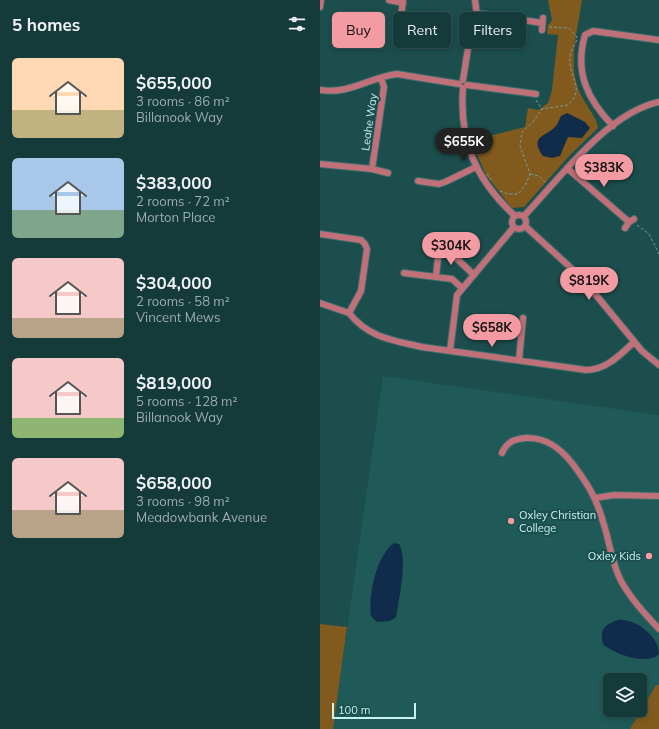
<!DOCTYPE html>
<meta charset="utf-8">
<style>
body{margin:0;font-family:Mulish,sans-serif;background:#1d4142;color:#f1f3f6;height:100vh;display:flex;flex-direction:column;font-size:15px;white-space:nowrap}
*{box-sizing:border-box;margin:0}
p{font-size:13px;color:#9dadaf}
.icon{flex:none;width:22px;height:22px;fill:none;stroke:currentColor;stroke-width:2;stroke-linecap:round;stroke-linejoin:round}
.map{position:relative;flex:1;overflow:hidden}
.sheet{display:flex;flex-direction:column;background:#143a3a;width:320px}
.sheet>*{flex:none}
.banner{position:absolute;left:12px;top:12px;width:267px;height:36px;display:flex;gap:8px}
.buttons{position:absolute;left:283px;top:673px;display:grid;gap:8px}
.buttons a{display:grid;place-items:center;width:44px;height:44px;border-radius:6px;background:#143a3a;box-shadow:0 2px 6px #0003,0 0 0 1px #335454;font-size:20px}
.scale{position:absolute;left:12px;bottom:10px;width:84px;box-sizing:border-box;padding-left:4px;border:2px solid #c7f3f1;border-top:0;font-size:11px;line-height:14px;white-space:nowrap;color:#c7f3f1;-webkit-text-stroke:3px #1b4e4d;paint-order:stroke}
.price{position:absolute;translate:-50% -34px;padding:0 9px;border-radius:14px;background:#f49aa3;color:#111;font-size:13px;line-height:26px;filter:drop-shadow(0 1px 2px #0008)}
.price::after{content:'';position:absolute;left:50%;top:24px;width:12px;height:9px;margin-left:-6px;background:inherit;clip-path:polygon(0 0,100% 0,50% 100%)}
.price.on{background:#222;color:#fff}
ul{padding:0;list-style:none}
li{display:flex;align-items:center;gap:12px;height:100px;padding:0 12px}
li span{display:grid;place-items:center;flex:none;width:112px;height:80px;border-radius:6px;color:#555}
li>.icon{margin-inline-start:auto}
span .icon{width:48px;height:48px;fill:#fffc;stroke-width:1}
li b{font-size:17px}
h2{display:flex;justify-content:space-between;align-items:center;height:48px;padding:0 12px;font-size:17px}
.pill{padding:0 14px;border-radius:6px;background:#143a3a;box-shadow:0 2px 6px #0003,0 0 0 1px #335454;font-size:14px;line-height:36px}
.pill.on{background:#f49aa3;color:#111}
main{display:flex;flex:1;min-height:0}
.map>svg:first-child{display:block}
</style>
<main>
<section class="sheet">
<h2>5 homes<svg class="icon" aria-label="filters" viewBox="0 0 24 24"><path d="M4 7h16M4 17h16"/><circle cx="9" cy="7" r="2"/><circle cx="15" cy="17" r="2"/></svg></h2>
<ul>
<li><span style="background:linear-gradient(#ffd9b3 65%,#c2b280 0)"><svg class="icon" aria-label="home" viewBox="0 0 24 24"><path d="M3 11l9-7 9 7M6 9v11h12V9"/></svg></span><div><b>$655,000</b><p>3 rooms · 86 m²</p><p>Billanook Way</p></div></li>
<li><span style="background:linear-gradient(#a9c7e8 65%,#7fa58c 0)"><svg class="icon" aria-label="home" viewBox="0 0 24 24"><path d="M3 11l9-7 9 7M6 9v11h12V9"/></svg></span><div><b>$383,000</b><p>2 rooms · 72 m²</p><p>Morton Place</p></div></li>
<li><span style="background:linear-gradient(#f6c9c9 75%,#b9a48a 0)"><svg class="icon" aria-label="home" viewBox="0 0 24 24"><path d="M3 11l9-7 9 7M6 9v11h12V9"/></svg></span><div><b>$304,000</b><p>2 rooms · 58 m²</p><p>Vincent Mews</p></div></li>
<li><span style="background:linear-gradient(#f6c9c9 75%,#8fb573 0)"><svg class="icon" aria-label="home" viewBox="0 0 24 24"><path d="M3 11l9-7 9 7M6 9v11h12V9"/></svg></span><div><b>$819,000</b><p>5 rooms · 128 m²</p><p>Billanook Way</p></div></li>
<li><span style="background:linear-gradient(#f6c9c9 65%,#b9a48a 0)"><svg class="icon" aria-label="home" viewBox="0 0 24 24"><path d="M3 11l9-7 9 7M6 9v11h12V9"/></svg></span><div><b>$658,000</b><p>3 rooms · 98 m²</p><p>Meadowbank Avenue</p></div></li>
</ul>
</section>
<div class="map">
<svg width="339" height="729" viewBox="0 0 339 729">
<rect width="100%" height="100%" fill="#1b4e4d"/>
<path fill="#1f5a59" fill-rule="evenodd" d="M63,376L339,415V685H336L310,729H13ZM290,680H320V710H290Z"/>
<path fill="#825a1d" d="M228,0H262C258,28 248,60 258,88C262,101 278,118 278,128L250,155L204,207L192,208L166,175L152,143L158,142V139L205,127L208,108L218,110L228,103L232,90L238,35L227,34L228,25L232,20Z
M0,624L27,627L13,729H0Z
M336,685H339V729H310Z"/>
<path fill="#112c4a" d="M247,113L265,122L270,128L262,138L248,137L240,156L232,158L223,156C209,136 225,137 235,127C238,124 239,120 241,116Z
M74,543L79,544C88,558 79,600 76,617L70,621L57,622L51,616C48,596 56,556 74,543Z
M298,620C315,618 339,636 339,654C328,666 293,654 283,644C279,630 285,624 298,620Z"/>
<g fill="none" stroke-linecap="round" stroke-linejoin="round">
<g stroke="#3a6c6b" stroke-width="8">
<path id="minor" d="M69,0L83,3
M155,0L157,15
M0,7L1,0
M157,15L163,14L222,23
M81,17L83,0
M222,30L223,18
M143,80L152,23L154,18L157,15
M147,85L216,94
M143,88C139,142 156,180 195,216
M0,90C29,95 50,77 77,74L139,84
M293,126C268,100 254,73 265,35L273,31L339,40
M0,164L52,169L68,173
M247,168L309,222
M52,169L64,87L61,78
M98,181L119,184L125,182L156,167
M192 222a7 7 0 1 1 14 0a7 7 0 1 1-14 0Z
M204,216C239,179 287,113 339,102
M205,226L262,278L322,351L339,365
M305,228L309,222L314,219
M0,234L41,240L45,244L47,249L41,291L29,313
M84,273L132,279L142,288
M116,277L118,258L124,252L133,255L154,275
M0,303L29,313
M29,313C49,338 72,340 102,347L266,370C286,370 300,355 314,342
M130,351L137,295L194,227
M199,360L203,318
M182,453C187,441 195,439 206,438C226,437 240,448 252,463C268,484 277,499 284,525C290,544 292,564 301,581C311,599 325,614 339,629
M275,498L294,495L339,496"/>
</g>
<path stroke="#70a09e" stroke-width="1" stroke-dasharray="3 2" stroke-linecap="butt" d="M216,100L222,109
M167,174L172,181
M210,174L219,176L226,183
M180,191L188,194H198L206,184L210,174L200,146L202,132L213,122L222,109L248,105C267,88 247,77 250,55C251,48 257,44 257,37L249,28L228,27
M317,225L329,234L339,254"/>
<use href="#minor" stroke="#bf7078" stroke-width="6"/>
</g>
<g fill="#f49aa3" stroke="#1b4e4d" stroke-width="1.5">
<circle cx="191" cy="521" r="4"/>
<circle cx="329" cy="556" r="4"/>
</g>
<g text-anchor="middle" stroke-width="4" stroke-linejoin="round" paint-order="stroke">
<g font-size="11" fill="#c7f3f1" stroke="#1b4e4d">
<text transform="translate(49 122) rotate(-82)" y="4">Leahe Way</text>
</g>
<g font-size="11" fill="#c7f3f1" stroke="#1b4e4d" text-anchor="start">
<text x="199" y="519">Oxley Christian<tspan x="199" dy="13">College</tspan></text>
<text x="321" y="560" text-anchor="end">Oxley Kids</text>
</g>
</g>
</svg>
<div class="buttons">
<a><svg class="icon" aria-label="layers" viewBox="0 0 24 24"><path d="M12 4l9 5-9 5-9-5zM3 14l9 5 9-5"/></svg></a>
</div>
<div class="scale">100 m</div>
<b class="price on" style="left:144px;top:162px">$655K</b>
<b class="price" style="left:284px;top:188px">$383K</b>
<b class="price" style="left:131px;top:266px">$304K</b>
<b class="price" style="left:269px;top:301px">$819K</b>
<b class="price" style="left:172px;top:348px">$658K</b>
<div class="banner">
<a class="pill on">Buy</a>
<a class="pill">Rent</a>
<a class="pill">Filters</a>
</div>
</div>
</main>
